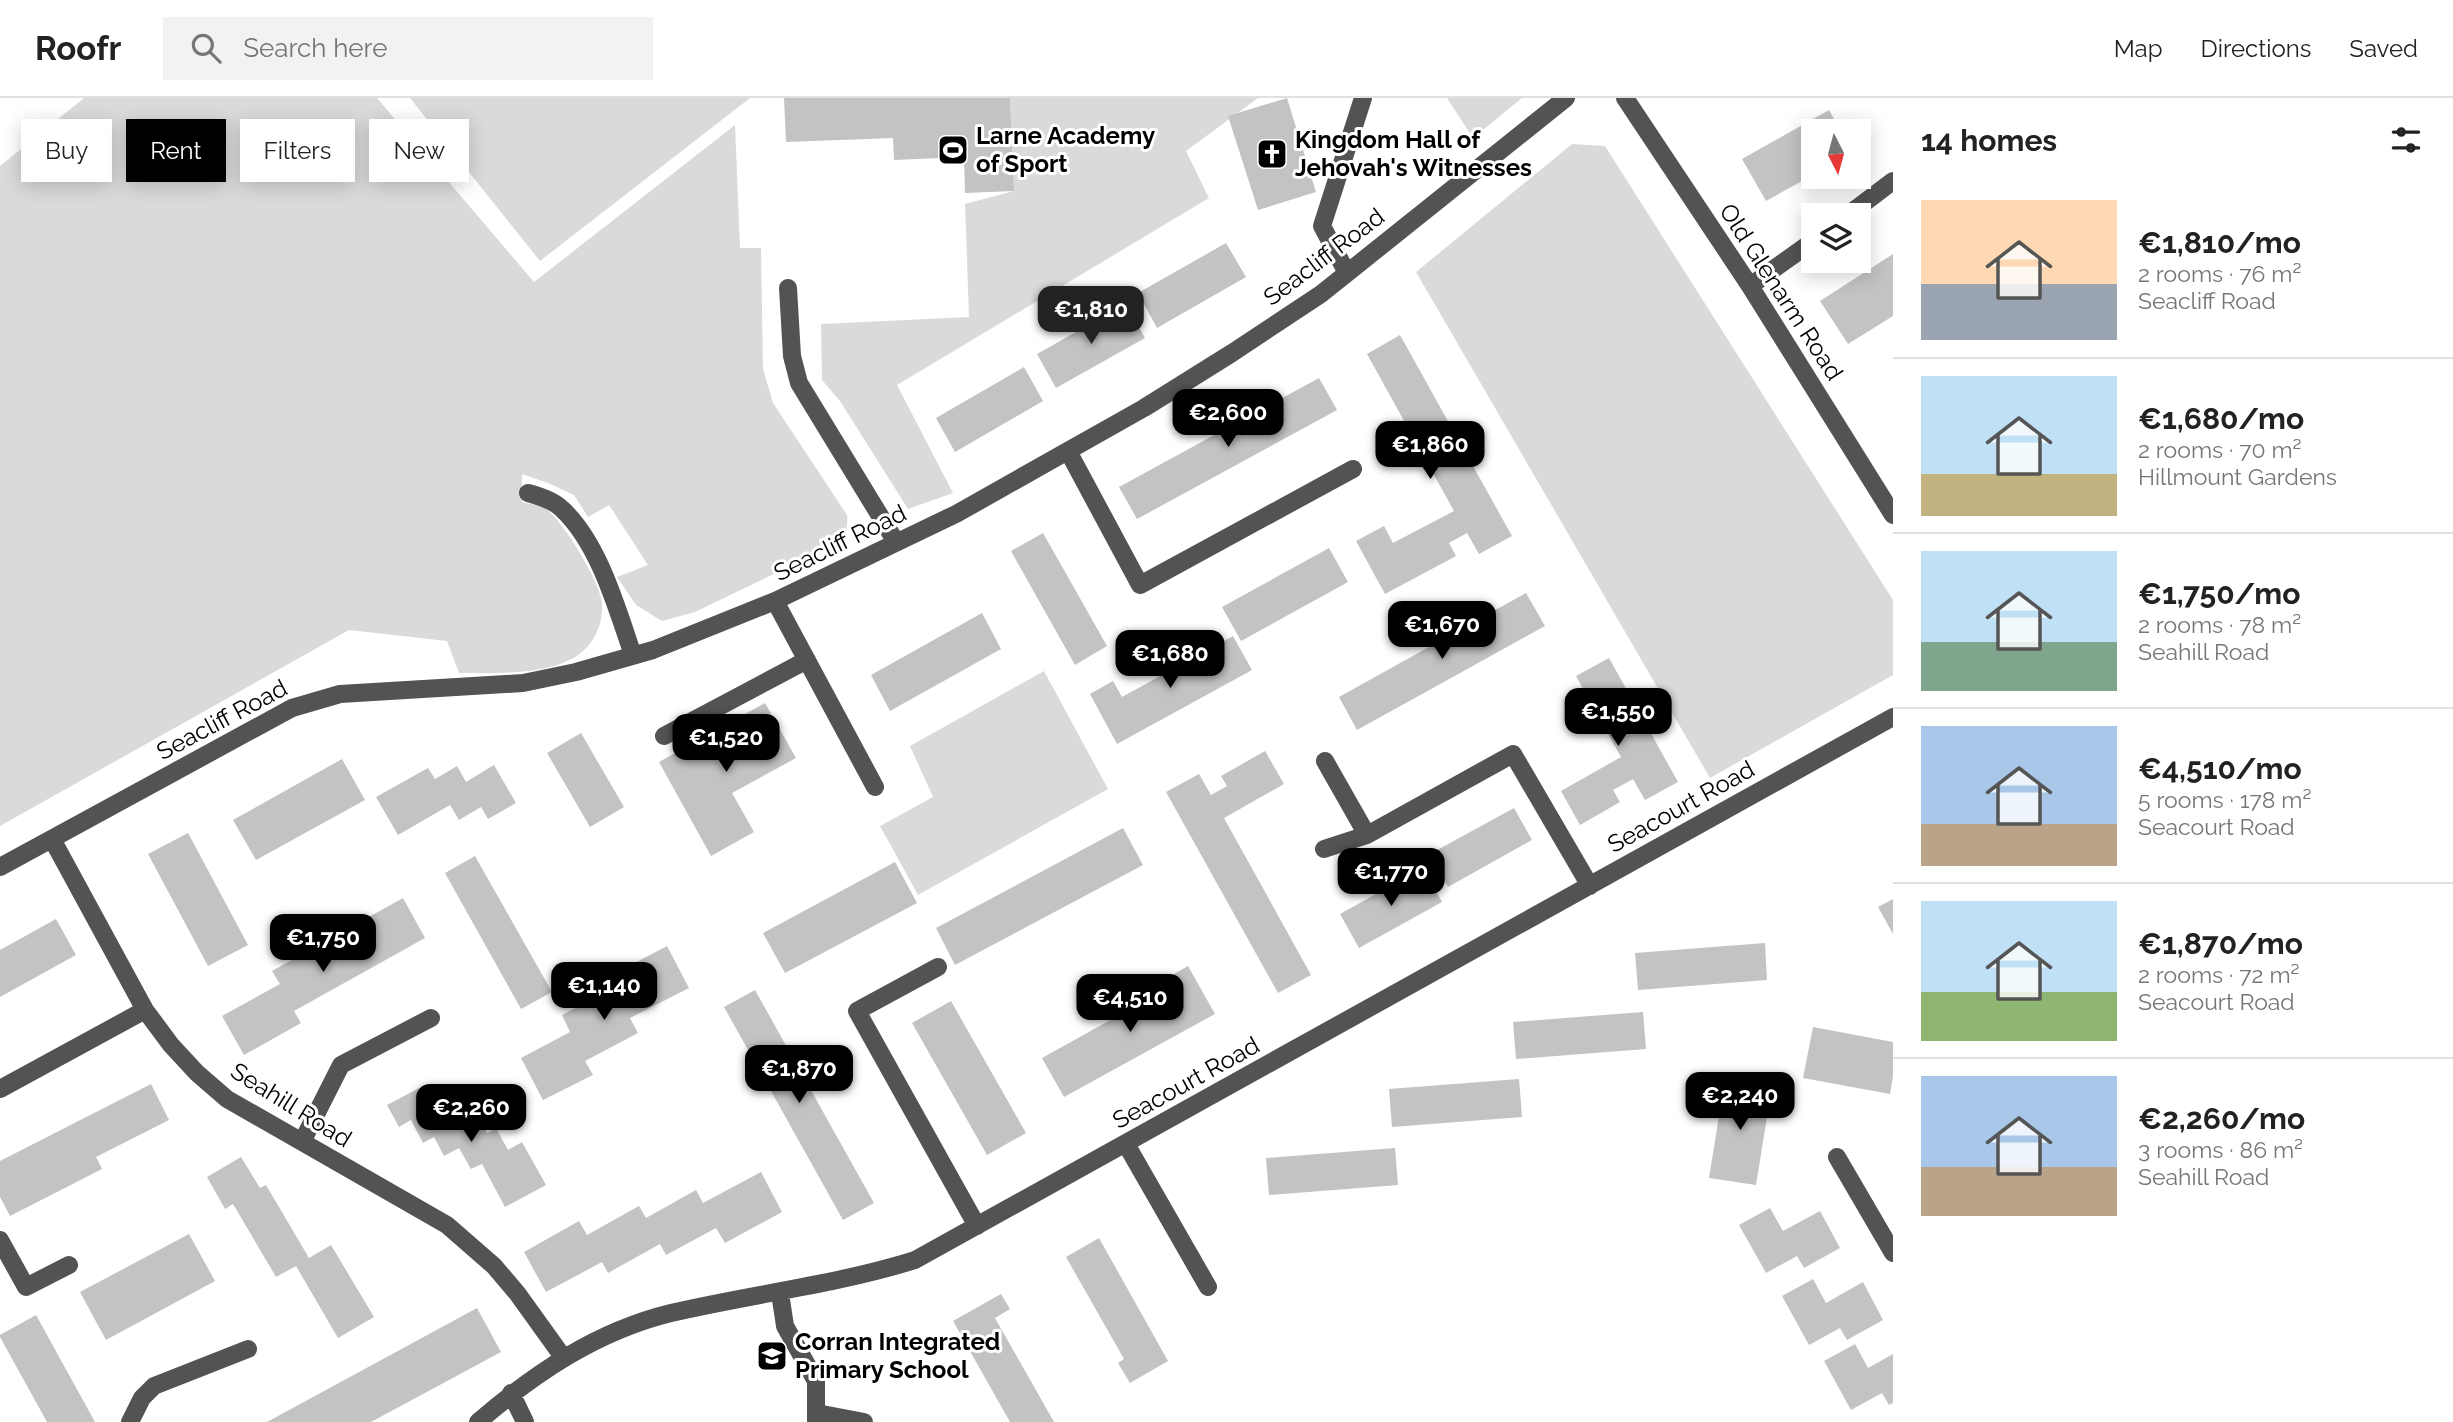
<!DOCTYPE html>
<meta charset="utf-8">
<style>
body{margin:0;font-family:Raleway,sans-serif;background:#f2f2f2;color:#222;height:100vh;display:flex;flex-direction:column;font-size:26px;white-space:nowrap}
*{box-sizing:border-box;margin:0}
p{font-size:23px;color:#767676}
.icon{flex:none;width:38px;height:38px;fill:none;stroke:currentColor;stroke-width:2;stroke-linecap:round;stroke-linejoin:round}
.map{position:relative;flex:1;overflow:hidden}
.side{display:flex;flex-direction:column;background:#fff;width:560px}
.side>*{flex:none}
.guide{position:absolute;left:21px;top:21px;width:665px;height:63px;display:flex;gap:14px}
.needle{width:46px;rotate:174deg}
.tools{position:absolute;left:1801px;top:21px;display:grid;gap:14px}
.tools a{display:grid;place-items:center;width:70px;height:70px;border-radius:0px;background:#fff;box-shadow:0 4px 18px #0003;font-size:35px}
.price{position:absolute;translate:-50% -60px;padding:0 16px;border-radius:14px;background:#000;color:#fff;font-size:23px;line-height:46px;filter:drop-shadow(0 2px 4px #0008)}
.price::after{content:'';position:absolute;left:50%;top:42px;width:21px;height:16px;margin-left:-10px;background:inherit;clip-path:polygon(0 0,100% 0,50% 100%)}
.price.on{background:#222;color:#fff}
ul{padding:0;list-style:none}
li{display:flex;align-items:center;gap:21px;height:175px;padding:0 28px}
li+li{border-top:2px solid #e0e0e0}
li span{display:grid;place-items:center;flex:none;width:196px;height:140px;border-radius:0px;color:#555}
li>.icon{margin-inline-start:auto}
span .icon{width:84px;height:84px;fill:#fffc;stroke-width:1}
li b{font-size:30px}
h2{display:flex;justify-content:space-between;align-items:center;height:84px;padding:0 28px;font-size:30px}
.chip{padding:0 24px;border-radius:0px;background:#fff;box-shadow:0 4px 18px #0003;font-size:24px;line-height:63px}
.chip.on{background:#000;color:#fff}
header{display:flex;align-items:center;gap:42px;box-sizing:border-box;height:98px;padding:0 35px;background:#fff;border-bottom:2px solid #e0e0e0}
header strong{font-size:33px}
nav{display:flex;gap:38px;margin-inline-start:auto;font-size:24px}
.search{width:490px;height:63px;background:#f2f2f2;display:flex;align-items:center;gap:18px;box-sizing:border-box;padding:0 24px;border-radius:0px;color:#767676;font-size:26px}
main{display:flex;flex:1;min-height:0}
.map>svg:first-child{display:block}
</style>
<header>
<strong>Roofr</strong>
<div class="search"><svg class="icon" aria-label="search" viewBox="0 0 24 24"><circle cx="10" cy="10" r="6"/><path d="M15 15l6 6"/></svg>Search here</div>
<nav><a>Map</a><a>Directions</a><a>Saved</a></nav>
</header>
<main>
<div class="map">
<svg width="1893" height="1324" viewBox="0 0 1893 1324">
<rect width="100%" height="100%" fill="#fff"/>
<path fill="#dadada" d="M84,0H377L534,184L735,27L740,150H761L763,271L773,305L847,417C848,429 846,436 838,445L695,514L662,523L636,507L617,479L648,467L609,407L588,419L574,397L548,385L522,376V404C528,406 536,406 543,409C561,418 600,484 602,504C603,520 599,535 588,548C562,579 496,575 459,575L447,543L349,532L0,728V68Z
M410,0H750L540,163Z
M1010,0H1258L1186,53L1209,100L897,287L953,395L908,411L840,303L822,282L821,226L969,219L965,106L1014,93Z
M1447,0H1522L1473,40Z
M1572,46L1605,48L1893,502V577L1710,680L1416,174Z
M1044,573L1108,691L918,797L880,728L933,699L910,648Z"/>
<path fill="#c3c3c3" d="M784,0H1010L1014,93L965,95L964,59L894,62L893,40L786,44Z
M1287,0L1316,94L1258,112L1228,18Z
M1829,12L1841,33H1813V77L1766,103L1742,61Z
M1226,145L1246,179L1157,230L1138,195Z
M1893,156V218L1848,246L1820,203Z
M1126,206L1145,240L1056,290L1037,256Z
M1400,237L1512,438L1479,456L1467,435L1449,445L1456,458L1385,496L1356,443L1384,428L1393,445L1454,413L1367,256Z
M1024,269L1043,303L955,354L936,320Z
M1319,280L1337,312L1137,421L1119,389Z
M1043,435L1107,548L1075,567L1011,453Z
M1329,450L1348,484L1241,543L1222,509Z
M1526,495L1545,528L1357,632L1339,599Z
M982,515L1001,551L890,613L871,577Z
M1233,538L1252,572L1117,646L1090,596L1113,583L1122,599Z
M1609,560L1678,684L1645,702L1633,681L1613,692L1620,704L1580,727L1561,693L1621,659L1576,578Z
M765,605L796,660L732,695L754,734L711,758L659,664Z
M581,635L624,709L590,729L547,655Z
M1265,653L1284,686L1224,720L1311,877L1278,895L1166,694L1199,676L1211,697L1227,688L1221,678Z
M342,661L365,702L256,762L233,722Z
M494,667L516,705L488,721L481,709L459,722L450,707L398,737L376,699L428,670L435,681L457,668L466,684Z
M1514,710L1532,742L1448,789L1430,756Z
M1123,730L1143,767L955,867L936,830Z
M188,735L248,847L208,868L148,756Z
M475,758L552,894L521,911L445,775Z
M895,764L917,805L785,875L763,835Z
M1423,770L1442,804L1359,850L1340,816Z
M403,800L425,840L294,913L301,925L244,957L222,918L280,886L272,873Z
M1893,801V836L1878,809Z
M56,821L76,857L0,899V852Z
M1765,845L1767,882L1638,892L1635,855Z
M667,848L689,890L630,920L638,935L585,963L593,977L543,1002L521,960L570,934L562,917L614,890L608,879Z
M1188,868L1215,916L1064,999L1042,960L1177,885L1172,877Z
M755,892L874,1105L843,1122L724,909Z
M951,903L1026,1035L987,1057L912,925Z
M1643,914L1646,951L1516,961L1513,924Z
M1813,929L1893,944V978L1890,996L1803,980Z
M1519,981L1522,1019L1392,1029L1389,991Z
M1725,981L1772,988L1756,1087L1709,1080Z
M151,986L169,1022L96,1059L102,1071L10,1118L0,1099V1063Z
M423,988L435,1010L451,1001L463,1024L476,1016L487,1035L496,1030L508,1052L522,1044L546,1087L505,1109L482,1066L471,1071L459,1050L444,1058L434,1039L423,1045L411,1022L399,1029L387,1007Z
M1395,1050L1398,1087L1269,1097L1266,1060Z
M241,1059L260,1090L266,1087L309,1160L331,1147L374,1219L338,1240L296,1168L276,1179L233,1106L225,1111L207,1079Z
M761,1074L782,1114L725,1145L716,1130L666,1157L660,1146L608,1175L602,1164L546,1194L524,1154L579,1123L587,1137L639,1108L646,1120L696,1092L703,1105Z
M1770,1110L1783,1133L1820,1113L1840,1150L1804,1170L1797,1158L1766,1175L1739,1127Z
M189,1136L215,1183L106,1242L80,1194Z
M1099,1140L1168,1263L1130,1285L1118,1265L1124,1261L1066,1159Z
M1813,1181L1826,1205L1863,1184L1883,1222L1847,1242L1840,1230L1809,1247L1782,1198Z
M1001,1196L1010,1211L995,1220L1054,1324H1010L953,1223Z
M477,1210L501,1254L371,1324H267Z
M36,1217L95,1324H47L0,1239V1237Z
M1855,1246L1868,1270L1893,1256V1305L1889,1307L1882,1295L1851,1312L1824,1263Z"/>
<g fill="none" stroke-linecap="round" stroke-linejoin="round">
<path stroke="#535353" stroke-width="18" d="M1625,0L1750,188L1893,417
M1848,117L1893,83
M1347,175L1322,128L1363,0
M1750,188L1813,143
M788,190L792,258L799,285L896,444
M1068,353L1140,487L1353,371
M528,395C539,398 553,402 562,411C599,445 617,511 633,557
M775,503L875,689
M664,638L807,562
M1325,663L1367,737
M52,741L145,912L171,947L197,975L227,1001L447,1127L494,1168L517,1195L563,1259
M1324,751L1367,737L1513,656L1590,788
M0,769L292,610L340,596L523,585L576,574L653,552L775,503L956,416L1144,310L1232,255L1321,196L1566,0
M938,869L857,913L977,1128
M0,991L145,912
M302,1044L341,967L431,920
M1126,1046L1208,1189
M1837,1059L1893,1155
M0,1142L26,1189L69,1167
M780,1195L785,1228L816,1283V1324
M511,1295L525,1324
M817,1315L864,1324
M130,1324L142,1300L154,1288L248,1251
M478,1324C535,1275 597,1233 671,1215C752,1196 835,1187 915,1162L1893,619"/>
</g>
<defs>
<g id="stadium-square" transform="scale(1.575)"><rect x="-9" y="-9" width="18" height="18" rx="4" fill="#000" stroke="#fff"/><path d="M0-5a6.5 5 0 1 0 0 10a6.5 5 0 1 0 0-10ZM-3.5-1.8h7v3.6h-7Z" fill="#fff"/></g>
<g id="church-square" transform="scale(1.575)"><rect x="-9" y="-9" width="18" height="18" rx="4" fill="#000" stroke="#fff"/><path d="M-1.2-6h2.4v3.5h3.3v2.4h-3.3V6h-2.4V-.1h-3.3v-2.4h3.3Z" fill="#fff"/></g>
<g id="school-square" transform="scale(1.575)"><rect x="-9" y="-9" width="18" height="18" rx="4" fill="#000" stroke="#fff"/><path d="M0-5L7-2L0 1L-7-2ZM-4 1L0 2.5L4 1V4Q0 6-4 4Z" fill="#fff"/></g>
</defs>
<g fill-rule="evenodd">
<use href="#stadium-square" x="953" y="52"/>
<use href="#church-square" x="1272" y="56"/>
<use href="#school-square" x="772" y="1258"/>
</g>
<g text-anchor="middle" stroke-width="6" stroke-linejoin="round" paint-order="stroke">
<g font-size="24" font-weight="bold" fill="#000" stroke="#fff" text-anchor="start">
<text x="976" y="46">Larne Academy<tspan x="976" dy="28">of Sport</tspan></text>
<text x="1295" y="50">Kingdom Hall of<tspan x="1295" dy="28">Jehovah's Witnesses</tspan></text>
<text x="795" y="1252">Corran Integrated<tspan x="795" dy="28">Primary School</tspan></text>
</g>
<g font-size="24" fill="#000" stroke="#fff">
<text transform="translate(1324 159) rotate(-37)" y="8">Seacliff Road</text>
<text transform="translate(1781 194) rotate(57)" y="8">Old Glenarm Road</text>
<text transform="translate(840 445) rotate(-26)" y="8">Seacliff Road</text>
<text transform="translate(222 622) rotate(-28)" y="8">Seacliff Road</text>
<text transform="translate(1681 709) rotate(-29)" y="8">Seacourt Road</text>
<text transform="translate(1186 985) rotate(-29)" y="8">Seacourt Road</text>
<text transform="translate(291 1007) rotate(32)" y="8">Seahill Road</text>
</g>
</g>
</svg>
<div class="tools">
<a><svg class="needle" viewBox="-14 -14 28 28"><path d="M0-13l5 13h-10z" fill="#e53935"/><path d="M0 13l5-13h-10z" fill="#767676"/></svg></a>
<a><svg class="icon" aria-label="layers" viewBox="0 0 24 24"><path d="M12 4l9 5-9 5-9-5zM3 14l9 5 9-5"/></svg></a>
</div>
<b class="price on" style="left:1091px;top:248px">€1,810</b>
<b class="price" style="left:1228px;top:351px">€2,600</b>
<b class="price" style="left:1430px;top:383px">€1,860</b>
<b class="price" style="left:1442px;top:563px">€1,670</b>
<b class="price" style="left:1170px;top:592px">€1,680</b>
<b class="price" style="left:1618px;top:650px">€1,550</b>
<b class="price" style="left:726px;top:676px">€1,520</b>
<b class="price" style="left:1391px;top:810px">€1,770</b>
<b class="price" style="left:323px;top:876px">€1,750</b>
<b class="price" style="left:604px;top:924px">€1,140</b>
<b class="price" style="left:1130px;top:936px">€4,510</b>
<b class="price" style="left:799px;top:1007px">€1,870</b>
<b class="price" style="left:1740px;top:1034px">€2,240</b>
<b class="price" style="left:471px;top:1046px">€2,260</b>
<div class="guide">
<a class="chip">Buy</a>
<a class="chip on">Rent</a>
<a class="chip">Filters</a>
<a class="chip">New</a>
</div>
</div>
<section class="side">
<h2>14 homes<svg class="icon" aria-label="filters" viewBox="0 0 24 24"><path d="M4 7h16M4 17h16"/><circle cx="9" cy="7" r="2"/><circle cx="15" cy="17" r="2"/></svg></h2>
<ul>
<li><span style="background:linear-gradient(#ffd9b3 60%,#9aa5b1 0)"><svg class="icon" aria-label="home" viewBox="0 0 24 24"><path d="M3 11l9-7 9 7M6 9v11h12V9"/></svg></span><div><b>€1,810/mo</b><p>2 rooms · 76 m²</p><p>Seacliff Road</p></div></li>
<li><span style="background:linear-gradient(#bfe0f5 70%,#c2b280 0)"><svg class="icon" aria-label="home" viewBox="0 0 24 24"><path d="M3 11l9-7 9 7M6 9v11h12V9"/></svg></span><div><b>€1,680/mo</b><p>2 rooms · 70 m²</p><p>Hillmount Gardens</p></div></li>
<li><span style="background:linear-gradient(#bfe0f5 65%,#7fa58c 0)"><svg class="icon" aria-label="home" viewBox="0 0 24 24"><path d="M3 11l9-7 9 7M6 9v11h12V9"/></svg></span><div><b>€1,750/mo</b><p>2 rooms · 78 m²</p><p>Seahill Road</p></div></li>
<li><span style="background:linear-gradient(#a9c7e8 70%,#b9a48a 0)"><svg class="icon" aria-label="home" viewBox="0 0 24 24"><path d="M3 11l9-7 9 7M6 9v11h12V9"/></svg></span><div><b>€4,510/mo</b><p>5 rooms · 178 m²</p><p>Seacourt Road</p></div></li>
<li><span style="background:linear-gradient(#bfe0f5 65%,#8fb573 0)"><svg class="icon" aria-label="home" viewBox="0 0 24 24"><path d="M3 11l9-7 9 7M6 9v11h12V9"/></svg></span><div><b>€1,870/mo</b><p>2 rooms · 72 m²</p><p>Seacourt Road</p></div></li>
<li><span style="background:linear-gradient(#a9c7e8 65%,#b9a48a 0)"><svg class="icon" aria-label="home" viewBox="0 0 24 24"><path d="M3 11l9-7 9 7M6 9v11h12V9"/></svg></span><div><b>€2,260/mo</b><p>3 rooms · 86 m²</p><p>Seahill Road</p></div></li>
</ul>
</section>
</main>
